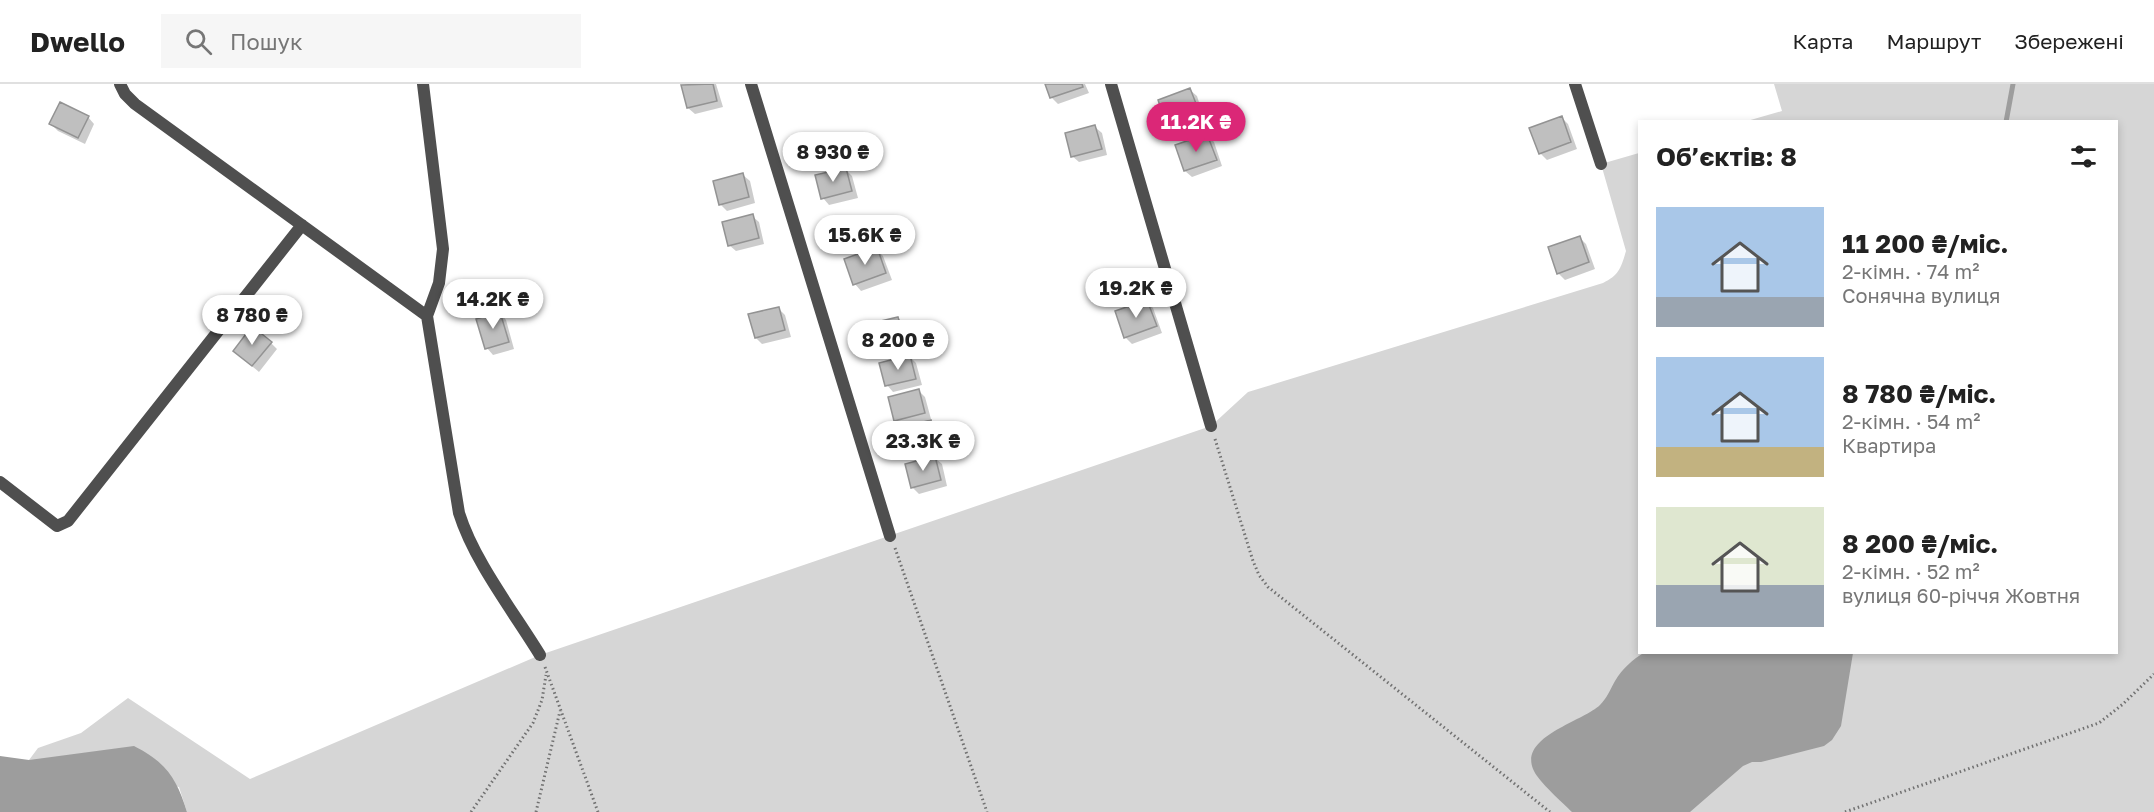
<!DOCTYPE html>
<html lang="uk">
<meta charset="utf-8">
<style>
body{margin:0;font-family:"Golos Text",sans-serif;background:#f6f6f6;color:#222;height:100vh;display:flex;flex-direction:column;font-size:22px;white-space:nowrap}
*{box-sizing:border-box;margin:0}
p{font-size:20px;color:#767676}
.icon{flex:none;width:33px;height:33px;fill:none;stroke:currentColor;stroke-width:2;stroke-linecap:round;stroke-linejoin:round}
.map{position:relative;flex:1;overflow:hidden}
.details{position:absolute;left:1638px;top:36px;width:480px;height:534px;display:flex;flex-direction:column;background:#fff;border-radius:0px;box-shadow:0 3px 9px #0003}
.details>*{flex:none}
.price{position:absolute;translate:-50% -51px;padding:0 14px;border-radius:21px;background:#fff;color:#222;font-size:20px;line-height:39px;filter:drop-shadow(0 2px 3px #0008)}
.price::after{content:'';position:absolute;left:50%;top:36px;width:18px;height:14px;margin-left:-9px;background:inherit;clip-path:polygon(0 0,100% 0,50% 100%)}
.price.on{background:#db2777;color:#fff}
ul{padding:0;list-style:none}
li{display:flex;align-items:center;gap:18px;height:150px;padding:0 18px}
li span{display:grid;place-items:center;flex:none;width:168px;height:120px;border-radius:0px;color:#555}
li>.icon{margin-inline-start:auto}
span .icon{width:72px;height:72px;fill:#fffc;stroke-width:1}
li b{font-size:26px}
h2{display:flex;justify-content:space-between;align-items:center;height:72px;padding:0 18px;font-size:26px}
header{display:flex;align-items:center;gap:36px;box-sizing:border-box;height:84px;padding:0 30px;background:#fff;border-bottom:2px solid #e0e0e0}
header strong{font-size:28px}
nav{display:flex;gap:33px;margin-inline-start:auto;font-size:21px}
.search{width:420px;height:54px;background:#f6f6f6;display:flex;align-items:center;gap:15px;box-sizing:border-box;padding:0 21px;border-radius:0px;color:#767676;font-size:22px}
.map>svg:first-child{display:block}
</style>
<header>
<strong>Dwello</strong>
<div class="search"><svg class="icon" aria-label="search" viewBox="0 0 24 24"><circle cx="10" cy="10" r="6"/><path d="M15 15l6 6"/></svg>Пошук</div>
<nav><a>Карта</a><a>Маршрут</a><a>Збережені</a></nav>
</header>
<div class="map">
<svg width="2154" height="728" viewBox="0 0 2154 728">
<rect width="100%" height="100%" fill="#fff"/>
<path fill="#d6d6d6" d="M1774,0H2154V728H187L179,703L29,676L38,664L81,649L128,614L250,695L540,571L1211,342L1248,308L1603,199C1619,191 1621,184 1626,167L1601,80L1639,69L1640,568H2116V38L1747,37L1782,27Z"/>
<path fill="#9d9d9d" d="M1645,568L1853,569L1841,642L1832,656L1824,662L1761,678H1752L1743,682L1690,728H1572C1563,719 1539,698 1534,687C1517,653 1582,638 1600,621C1607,614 1610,606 1615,597C1623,584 1632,576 1645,568Z
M134,662C166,678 177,695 187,728H0V672L29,676Z"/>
<path fill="#0003" d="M689,0H716L723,23L695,30L688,24L682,2Z
M1047,0H1085L1089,9L1058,20L1052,14Z
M1190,6L1197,12L1205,37L1175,48L1169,41Z
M88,33L94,40L85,60L58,47L51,40Z
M1562,34L1568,40L1577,65L1547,76L1540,69Z
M1095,43L1102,49L1107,71L1079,78L1072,72Z
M1207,51L1214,58L1222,82L1192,93L1185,87L1177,62Z
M845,85L852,92L858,114L829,121L823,114Z
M743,91L750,97L755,119L727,127L720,120Z
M752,132L759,138L764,160L736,167L729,161Z
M1580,154L1586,160L1595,185L1565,196L1558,189Z
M876,165L883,172L892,196L861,207L855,200Z
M1147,218L1153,224L1162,249L1132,260L1125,253Z
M779,225L785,231L791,253L762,260L756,254Z
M500,229L506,236L514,265L493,271L487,264Z
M898,234L905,241L910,263L882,270L875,263Z
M271,259L277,265L259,288L241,273Z
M909,272L916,279L922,301L893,308L887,301Z
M919,307L925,313L931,335L928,336L937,345L942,367L914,374L907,367L904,345L896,336Z
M935,374L942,380L947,402L919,410L912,403Z"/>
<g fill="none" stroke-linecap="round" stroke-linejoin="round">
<path stroke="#9d9d9d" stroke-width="5" d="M2006,38L2013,0"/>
</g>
<path fill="#bfbfbf" stroke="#939393" stroke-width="1.5" d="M713,0L717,17L687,24L681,1Z
M1045,0H1082L1083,3L1050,14Z
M1190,4L1200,30L1167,42L1158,16Z
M60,18L89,32L78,54L49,40Z
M1562,32L1571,58L1539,70L1529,44Z
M1095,41L1102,65L1071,73L1065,49Z
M1207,50L1217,76L1184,87L1175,61Z
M846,84L852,107L821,115L815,91Z
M743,89L749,113L719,121L713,97Z
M753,130L759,154L728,162L722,138Z
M1580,152L1589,178L1557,190L1548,163Z
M877,163L886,189L853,201L844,175Z
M1147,216L1157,242L1124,254L1115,227Z
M779,223L785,246L755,254L748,230Z
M500,228L509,258L485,265L476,235Z
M898,233L905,256L874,264L868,240Z
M252,242L272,258L252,282L233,267Z
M910,271L916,295L885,302L879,279Z
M919,305L925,329L894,337L888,313Z
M931,336L936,360L906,368L900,344Z
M935,372L941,396L911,404L905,380Z"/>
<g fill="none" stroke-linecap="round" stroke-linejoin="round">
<path stroke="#717171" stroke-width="3" stroke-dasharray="1.5 3" stroke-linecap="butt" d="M1215,355L1253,477L1259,491L1268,503L1550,728
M895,464L987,728
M545,583L598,728
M471,728L533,639L542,616L546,591
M536,728L560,627
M1845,728L2099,639L2123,620L2154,590"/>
<path stroke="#4f4f4f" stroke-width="12" d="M120,0L125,10L135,20L427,232
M423,0L443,165L439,199L427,232L459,429C474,477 513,527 540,571
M751,0L890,452
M1111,0L1211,342
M1575,0L1601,80
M0,398L57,442L68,437L302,141"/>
</g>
</svg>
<b class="price on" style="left:1196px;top:69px">11.2K ₴</b>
<b class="price" style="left:833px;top:99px">8 930 ₴</b>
<b class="price" style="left:865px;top:182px">15.6K ₴</b>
<b class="price" style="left:1136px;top:235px">19.2K ₴</b>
<b class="price" style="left:493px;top:246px">14.2K ₴</b>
<b class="price" style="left:252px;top:262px">8 780 ₴</b>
<b class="price" style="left:898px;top:287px">8 200 ₴</b>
<b class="price" style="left:923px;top:388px">23.3K ₴</b>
<section class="details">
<h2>Об’єктів: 8<svg class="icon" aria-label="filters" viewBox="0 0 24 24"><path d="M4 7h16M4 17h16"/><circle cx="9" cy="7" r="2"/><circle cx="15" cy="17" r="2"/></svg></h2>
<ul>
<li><span style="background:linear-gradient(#a9c7e8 75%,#9aa5b1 0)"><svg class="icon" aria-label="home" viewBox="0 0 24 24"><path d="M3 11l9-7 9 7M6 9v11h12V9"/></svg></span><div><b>11 200 ₴/міс.</b><p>2-кімн. · 74 m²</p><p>Сонячна вулиця</p></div></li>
<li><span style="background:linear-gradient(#a9c7e8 75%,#c2b280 0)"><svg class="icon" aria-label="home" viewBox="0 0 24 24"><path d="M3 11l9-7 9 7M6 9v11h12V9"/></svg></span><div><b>8 780 ₴/міс.</b><p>2-кімн. · 54 m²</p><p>Квартира</p></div></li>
<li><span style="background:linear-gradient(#dfe7d0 65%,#9aa5b1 0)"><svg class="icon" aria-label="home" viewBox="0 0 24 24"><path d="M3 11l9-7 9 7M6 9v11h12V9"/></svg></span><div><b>8 200 ₴/міс.</b><p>2-кімн. · 52 m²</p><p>вулиця 60-річчя Жовтня</p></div></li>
</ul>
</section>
</div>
